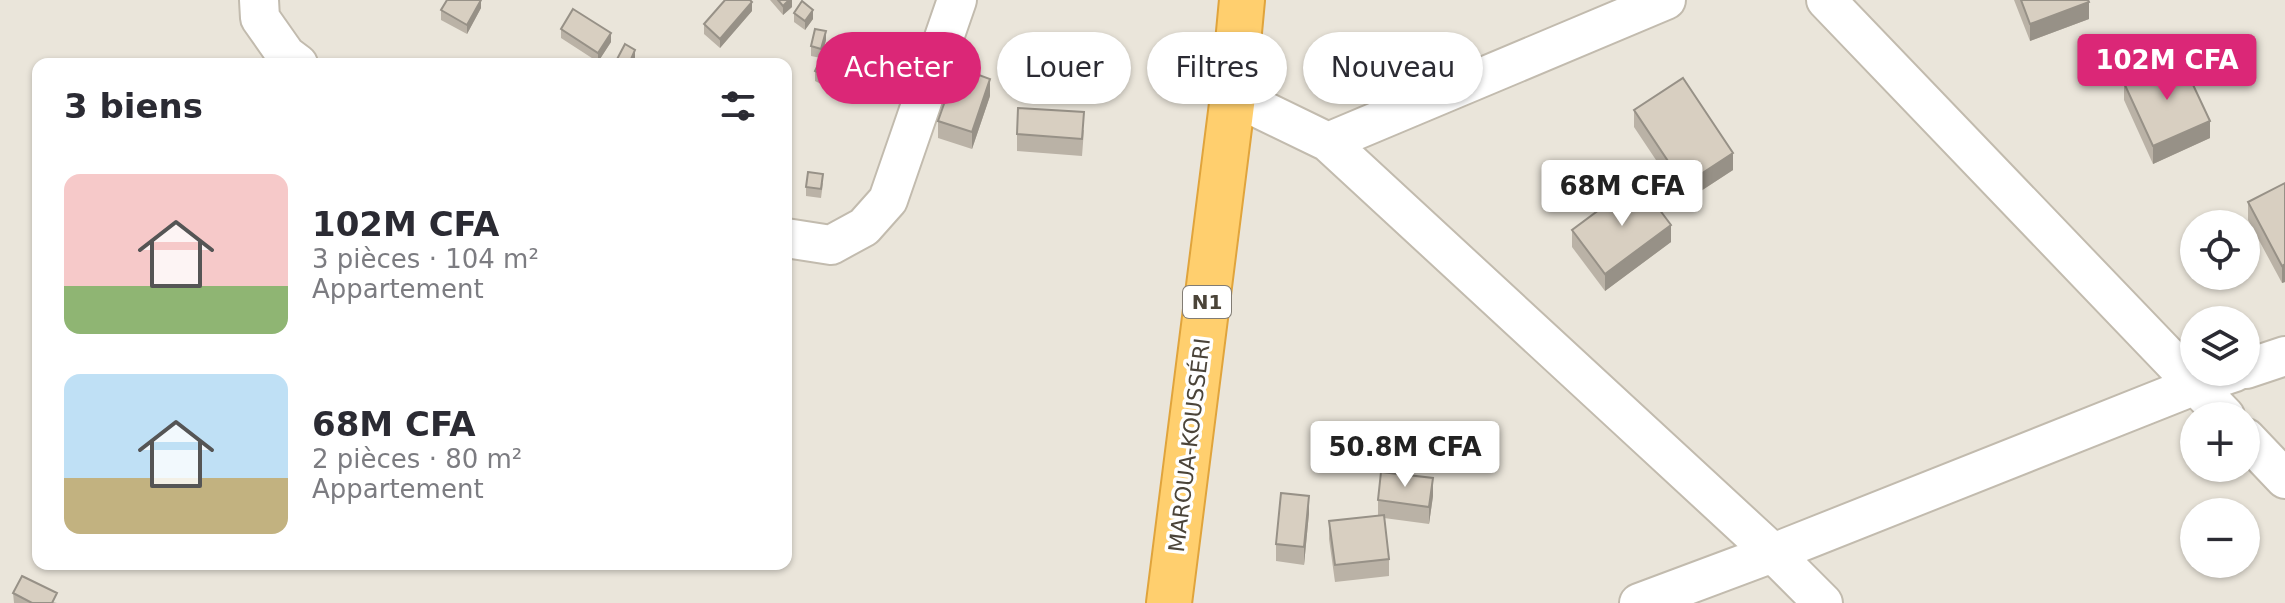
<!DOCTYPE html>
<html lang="fr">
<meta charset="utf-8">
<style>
body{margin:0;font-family:"DejaVu Sans",sans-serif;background:#f2f2f3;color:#2b2b33;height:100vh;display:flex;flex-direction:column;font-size:30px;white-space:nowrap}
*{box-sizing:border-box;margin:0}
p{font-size:26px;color:#7c7c81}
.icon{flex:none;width:44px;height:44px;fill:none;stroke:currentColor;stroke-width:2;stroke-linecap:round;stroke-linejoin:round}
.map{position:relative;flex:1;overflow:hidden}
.details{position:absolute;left:32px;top:58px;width:760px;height:512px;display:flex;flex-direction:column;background:#fff;border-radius:16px;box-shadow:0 2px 6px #0004}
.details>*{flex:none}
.guide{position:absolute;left:816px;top:32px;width:760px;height:72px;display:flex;gap:16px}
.buttons{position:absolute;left:2180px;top:210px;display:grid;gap:16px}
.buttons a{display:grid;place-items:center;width:80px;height:80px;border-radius:50%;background:#fff;box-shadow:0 2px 6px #0004;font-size:40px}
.price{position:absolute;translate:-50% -68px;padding:0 18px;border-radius:8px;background:#fff;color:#222;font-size:26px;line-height:52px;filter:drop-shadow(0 2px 4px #0008)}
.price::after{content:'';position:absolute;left:50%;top:48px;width:24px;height:18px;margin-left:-12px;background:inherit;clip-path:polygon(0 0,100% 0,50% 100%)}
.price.active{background:#db2777;color:#fff}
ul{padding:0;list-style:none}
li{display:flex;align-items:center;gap:24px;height:200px;padding:0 32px}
li span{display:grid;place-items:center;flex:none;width:224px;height:160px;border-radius:16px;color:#555}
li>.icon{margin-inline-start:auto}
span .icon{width:96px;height:96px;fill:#fffc;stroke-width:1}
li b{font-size:34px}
h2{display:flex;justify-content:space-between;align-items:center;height:96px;padding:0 32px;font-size:34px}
.tag{padding:0 28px;border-radius:36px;background:#fff;box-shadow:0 2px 6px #0004;font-size:28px;line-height:72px}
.tag.active{background:#db2777;color:#fff}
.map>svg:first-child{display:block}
</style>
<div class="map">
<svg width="2285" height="603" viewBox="0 0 2285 603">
<rect width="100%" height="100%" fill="#f6f3ec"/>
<path fill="#eae5da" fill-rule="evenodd" d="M0,0H2285V603H0ZM38,64H786V564H38ZM2194,224H2246V276H2194ZM2194,320H2246V372H2194ZM2194,416H2246V468H2194ZM2194,512H2246V564H2194Z"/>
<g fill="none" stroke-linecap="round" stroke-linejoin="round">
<g stroke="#c2bbae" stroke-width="42">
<path id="minor" d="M259,0L260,18L286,55L298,64
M1826,0L2225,416
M1233,96L1328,142L1666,0
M1328,142L1773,553L1823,603
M786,238L831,245L864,227L888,200L957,0
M2246,369L2285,356
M2246,438L2285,479
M1639,603L1773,553L2196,385L2235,372"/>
</g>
<g stroke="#e0a43c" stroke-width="48">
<path id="highway" d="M1169,603L1233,96L1242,0"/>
</g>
<use href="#minor" stroke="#fff" stroke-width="38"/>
<use href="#highway" stroke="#ffcf6e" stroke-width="44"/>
</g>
<path fill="#bab2a6" d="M481,0V8L467,34L441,20V10Z
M770,0H792V7L783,15Z
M2014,0H2088L2089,19L2030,41Z
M752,11L720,48L704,34V24Z
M794,13L813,19L805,30L794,22Z
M561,29L611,42L598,62L561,38Z
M826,40L822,55L833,68L825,86L815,81V71L821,58L811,56V46Z
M2124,83L2210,138L2153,164L2124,100Z
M990,96L972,149L938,138V121Z
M1634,110L1733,170L1684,202L1634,127Z
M1084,130L1082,156L1017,151V134Z
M823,183L821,198L806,196V187Z
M2285,183V282L2282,283L2248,220V202Z
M1572,230L1671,242L1605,291L1572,247Z
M1433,496L1429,524L1384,518L1389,559V576L1335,582L1329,539V521L1378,516V500Z
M1309,513L1304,565L1276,561V544Z
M13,593L57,603H14Z"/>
<path fill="#979187" d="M481,0V8L467,34V25Z
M789,0H792V7L783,15V6Z
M752,2V11L720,48V39Z
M2089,2V19L2030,41V24Z
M813,10V19L805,30V21Z
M826,31V40L821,58V49Z
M611,33V42L598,62V53Z
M635,50V59L633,64H629Z
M833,59V68L825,86V76Z
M990,79V96L972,149V132Z
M2210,121V138L2153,164V146Z
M1733,153V170L1684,202V185Z
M1671,225V242L1605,291V274Z
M2285,264V282L2282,283V266Z
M1433,478V496L1429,524V507Z
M1309,496V513L1304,565V547Z"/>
<path fill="#d8cfc1" stroke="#979187" stroke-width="2" d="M447,0H481L467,25L441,10Z
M725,0H750L752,2L720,39L704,24Z
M778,0H789L783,6Z
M2021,0H2088L2089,2L2030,24Z
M802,1L813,10L805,21L794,13Z
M573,9L611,33L598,53L561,29Z
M815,29L826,31L821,49L811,46Z
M625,44L635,50L629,64H617L615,63Z
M823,54L833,59L825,76L815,71Z
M2180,57L2210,121L2153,146L2124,83Z
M957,67L990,79L972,132L938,121Z
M1683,78L1733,153L1684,185L1634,110Z
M1018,108L1084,112L1082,139L1017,134Z
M808,172L823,174L821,189L806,187Z
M1638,181L1671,225L1605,274L1572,230Z
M2285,183V264L2282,266L2248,202Z
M1381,472L1433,478L1429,507L1378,500Z
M1281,493L1309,496L1304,547L1276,544Z
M1384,515L1389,559L1335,565L1329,521Z
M22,576L57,593L52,603H32L13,593Z"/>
<g text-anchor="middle" stroke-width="7" stroke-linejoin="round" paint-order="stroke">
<rect fill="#fff" stroke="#817c74" stroke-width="2" x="1183" y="286" width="48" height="32" rx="6"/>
<g font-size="20" font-weight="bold" fill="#4b4439">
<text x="1207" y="309">N1</text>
</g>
<g font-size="22" fill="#4b4439" stroke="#fff">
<text transform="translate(1189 445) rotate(-83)" y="8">MAROUA-KOUSSÉRI</text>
</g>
</g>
</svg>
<div class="buttons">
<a><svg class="icon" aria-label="locate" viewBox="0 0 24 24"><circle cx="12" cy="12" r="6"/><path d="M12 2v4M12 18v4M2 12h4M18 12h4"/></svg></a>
<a><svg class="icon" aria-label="layers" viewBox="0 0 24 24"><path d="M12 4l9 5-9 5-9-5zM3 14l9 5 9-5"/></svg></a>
<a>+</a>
<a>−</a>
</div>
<b class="price active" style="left:2167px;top:102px">102M CFA</b>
<b class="price" style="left:1622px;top:228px">68M CFA</b>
<b class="price" style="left:1405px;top:489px">50.8M CFA</b>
<div class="guide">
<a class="tag active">Acheter</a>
<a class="tag">Louer</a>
<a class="tag">Filtres</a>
<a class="tag">Nouveau</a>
</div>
<section class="details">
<h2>3 biens<svg class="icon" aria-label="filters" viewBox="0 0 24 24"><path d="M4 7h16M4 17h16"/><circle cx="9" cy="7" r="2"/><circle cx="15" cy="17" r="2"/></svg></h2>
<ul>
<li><span style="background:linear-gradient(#f6c9c9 70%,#8fb573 0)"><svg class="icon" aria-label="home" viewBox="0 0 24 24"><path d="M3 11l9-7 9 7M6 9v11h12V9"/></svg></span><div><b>102M CFA</b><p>3 pièces · 104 m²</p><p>Appartement</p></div></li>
<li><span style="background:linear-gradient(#bfe0f5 65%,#c2b280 0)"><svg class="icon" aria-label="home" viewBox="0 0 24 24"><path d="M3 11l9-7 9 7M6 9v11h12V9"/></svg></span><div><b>68M CFA</b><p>2 pièces · 80 m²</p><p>Appartement</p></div></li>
</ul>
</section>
</div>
